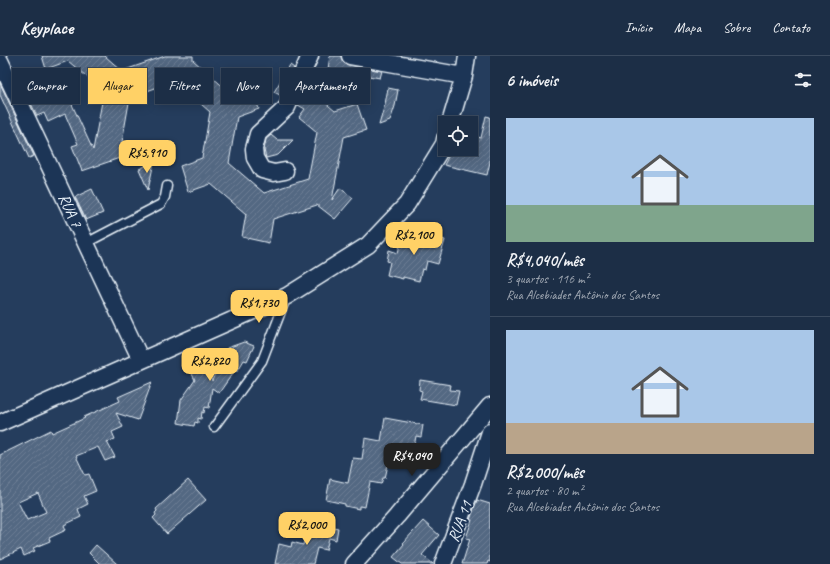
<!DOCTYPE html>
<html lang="pt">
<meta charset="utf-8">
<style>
body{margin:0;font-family:Caveat,sans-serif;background:#293a51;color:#f1f3f6;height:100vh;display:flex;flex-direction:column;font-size:15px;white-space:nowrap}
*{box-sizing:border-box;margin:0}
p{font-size:13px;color:#a0a8b3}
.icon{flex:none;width:22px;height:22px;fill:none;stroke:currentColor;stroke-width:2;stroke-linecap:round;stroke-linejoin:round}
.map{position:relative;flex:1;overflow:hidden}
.side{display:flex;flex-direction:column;background:#1c2e46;width:340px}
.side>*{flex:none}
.guide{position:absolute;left:12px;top:12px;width:380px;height:36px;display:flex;gap:8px}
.tools{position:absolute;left:438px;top:60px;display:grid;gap:8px}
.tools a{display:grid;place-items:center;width:40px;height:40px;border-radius:0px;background:#1c2e46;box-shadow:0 2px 10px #0003,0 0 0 1px #3a4a5f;font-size:20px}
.price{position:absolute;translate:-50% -34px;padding:0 9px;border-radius:8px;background:#ffd166;color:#111;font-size:13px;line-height:26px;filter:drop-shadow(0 1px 2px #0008)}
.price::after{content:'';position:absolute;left:50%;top:24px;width:12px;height:9px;margin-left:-6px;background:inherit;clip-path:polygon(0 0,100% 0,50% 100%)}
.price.current{background:#222;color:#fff}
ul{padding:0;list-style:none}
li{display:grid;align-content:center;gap:8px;height:212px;padding:0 16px}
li+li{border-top:1px solid #3a4a5f}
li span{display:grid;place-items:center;height:124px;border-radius:0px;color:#555}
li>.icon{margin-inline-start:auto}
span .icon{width:72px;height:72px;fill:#fffc;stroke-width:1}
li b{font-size:17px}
h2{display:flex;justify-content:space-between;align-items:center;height:48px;padding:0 16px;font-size:17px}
.pill{padding:0 14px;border-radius:0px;background:#1c2e46;box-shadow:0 2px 10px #0003,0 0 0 1px #3a4a5f;font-size:14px;line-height:36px}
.pill.current{background:#ffd166;color:#111}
header{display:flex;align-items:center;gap:24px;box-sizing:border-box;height:56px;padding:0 20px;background:#1c2e46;border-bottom:1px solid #3a4a5f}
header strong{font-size:19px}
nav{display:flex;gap:22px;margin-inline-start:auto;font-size:14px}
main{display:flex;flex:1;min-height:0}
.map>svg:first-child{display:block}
</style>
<header>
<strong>Keyplace</strong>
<nav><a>Início</a><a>Mapa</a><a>Sobre</a><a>Contato</a></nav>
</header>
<main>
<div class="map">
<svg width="490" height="508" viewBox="0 0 490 508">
<defs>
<pattern id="building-hatch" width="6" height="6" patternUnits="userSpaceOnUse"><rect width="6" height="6" fill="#536782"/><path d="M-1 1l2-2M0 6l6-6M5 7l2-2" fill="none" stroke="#6c7d94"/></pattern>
</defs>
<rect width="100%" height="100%" fill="#253d5d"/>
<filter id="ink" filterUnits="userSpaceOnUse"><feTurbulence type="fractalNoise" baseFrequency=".025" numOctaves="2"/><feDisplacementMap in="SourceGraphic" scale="8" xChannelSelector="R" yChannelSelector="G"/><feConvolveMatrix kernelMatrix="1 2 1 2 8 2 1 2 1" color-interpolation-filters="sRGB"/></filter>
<g filter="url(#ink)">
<path fill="url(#building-hatch)" stroke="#e8f1f8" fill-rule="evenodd" d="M42,0H105L122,15L165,0H193V4L228,35L250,28L259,53L237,61L229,107L264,137L308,123L317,76L299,61L305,53L298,49L314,14L320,17L310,34L335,55L357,48L366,74L344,81L332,144L340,132L353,142L335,163L317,149L273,163L269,187L242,181L246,158L211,128L188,136L180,110L202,102L210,56L175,25L130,41L122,86L134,97L82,115L72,90L78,88L65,58L48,66L44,57L37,60L24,33L39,26L47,42L56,38L54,33L63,29L93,94L104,35L68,5L46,13Z
M330,0H341L344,7L348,9L382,15L380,22L328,13Z
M290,9L294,12L282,40L274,36Z
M0,27L34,100L29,102L0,39Z
M388,32L398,34L395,50L390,65L379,69L385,48Z
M486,60L490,61V106L487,119L444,109L452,93H471V79L481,82Z
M271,79L277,84H293L278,99L266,102L264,94L266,83Z
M154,106L148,134L139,113Z
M92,133L103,157L86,164L75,141Z
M412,176L445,184L438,208L427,205L425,214L422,213L419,225L403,221V223L387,219L390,206L387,205L389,194L398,197L402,180Z
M244,286L254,290L247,305L244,304L238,314H235L219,337L212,332L209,352L205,351L204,357L202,356L201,363L198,362V367L195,366L194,370L178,367L181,344L195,324L187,308L202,301L212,325L221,302L224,303L227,292Z
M420,324L451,329L450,334L459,335L456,349L420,343L422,335L419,334Z
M152,326L138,364L116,357L123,371L112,376L115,383L107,386L115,401L105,405L98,391L76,400L85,419L89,418L96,435L84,440L88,448L78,453L81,461L64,469L66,474L49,482L50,485L33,492L35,495L24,500L21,493L0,503V399L51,374L52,377L85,362L84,361L120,345L118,341ZM38,437L46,456L27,464L18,446Z
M385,362L423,369L421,381L416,380L414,391L405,390L404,397L399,400L397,411L388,409L385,422H383L381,428L370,426L365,451L359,450V453L345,450V448L326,444L330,423L348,427L353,402L362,403L365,382L381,385Z
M188,424L206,444L167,478L153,462L156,459L155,457L157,455L156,453Z
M477,444L490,448V506L488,505L487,508H462L470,483L466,482L472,464H470Z
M423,465L439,479L422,499L433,508H402L393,501L404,488L403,487Z
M316,467L338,472L336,484L329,482L326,494L317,492L313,508H275L279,488L291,491L292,486L303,489L306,476L308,477L310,469L315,470Z
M96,489L106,498L117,508H100L89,497Z"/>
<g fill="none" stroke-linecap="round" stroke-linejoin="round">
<g stroke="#e8f1f8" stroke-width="11">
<path id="service" d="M86,187L161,148L165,141L167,130
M214,371L262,305L287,240"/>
</g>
<g stroke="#e8f1f8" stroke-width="19">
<path id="minor" d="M350,0L464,20
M0,5L141,304
M450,67L464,20L467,0
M285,115L274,117L262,114L255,102L254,93L258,78L287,51L310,0
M0,367L287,240L368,189L407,148L444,88L445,83
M354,508L397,460L490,350
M443,508L473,428L490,376"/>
</g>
<use href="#service" stroke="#1d3557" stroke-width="8"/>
<use href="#minor" stroke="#1d3557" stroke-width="16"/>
</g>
</g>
<g text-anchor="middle" stroke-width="4" stroke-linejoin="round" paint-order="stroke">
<g font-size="16" fill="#e8f1f8" stroke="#1d3557">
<text transform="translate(71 154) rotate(65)" y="6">RUA 7</text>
<text transform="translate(459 465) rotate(-70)" y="6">RUA 11</text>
</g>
</g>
</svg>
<div class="tools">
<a><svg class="icon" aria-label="locate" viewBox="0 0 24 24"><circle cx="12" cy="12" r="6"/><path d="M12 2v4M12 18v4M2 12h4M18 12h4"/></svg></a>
</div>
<b class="price" style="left:147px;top:118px">R$5,910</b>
<b class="price" style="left:414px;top:200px">R$2,100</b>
<b class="price" style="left:259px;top:268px">R$1,730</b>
<b class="price" style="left:210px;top:326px">R$2,820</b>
<b class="price current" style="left:412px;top:421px">R$4,040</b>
<b class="price" style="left:307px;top:490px">R$2,000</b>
<div class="guide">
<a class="pill">Comprar</a>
<a class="pill current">Alugar</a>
<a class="pill">Filtros</a>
<a class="pill">Novo</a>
<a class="pill">Apartamento</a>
</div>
</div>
<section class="side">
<h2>6 imóveis<svg class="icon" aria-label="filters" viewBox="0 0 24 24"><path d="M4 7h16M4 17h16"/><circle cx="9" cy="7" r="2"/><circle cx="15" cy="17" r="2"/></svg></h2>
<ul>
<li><span style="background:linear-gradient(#a9c7e8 70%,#7fa58c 0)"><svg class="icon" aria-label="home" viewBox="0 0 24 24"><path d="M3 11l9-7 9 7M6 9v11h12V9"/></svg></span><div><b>R$4,040/mês</b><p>3 quartos · 116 m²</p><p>Rua Alcebiades Antônio dos Santos</p></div></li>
<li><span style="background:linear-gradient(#a9c7e8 75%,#b9a48a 0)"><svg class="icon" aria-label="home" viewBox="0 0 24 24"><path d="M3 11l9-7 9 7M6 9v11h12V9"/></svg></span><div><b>R$2,000/mês</b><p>2 quartos · 80 m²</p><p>Rua Alcebiades Antônio dos Santos</p></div></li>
</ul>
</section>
</main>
